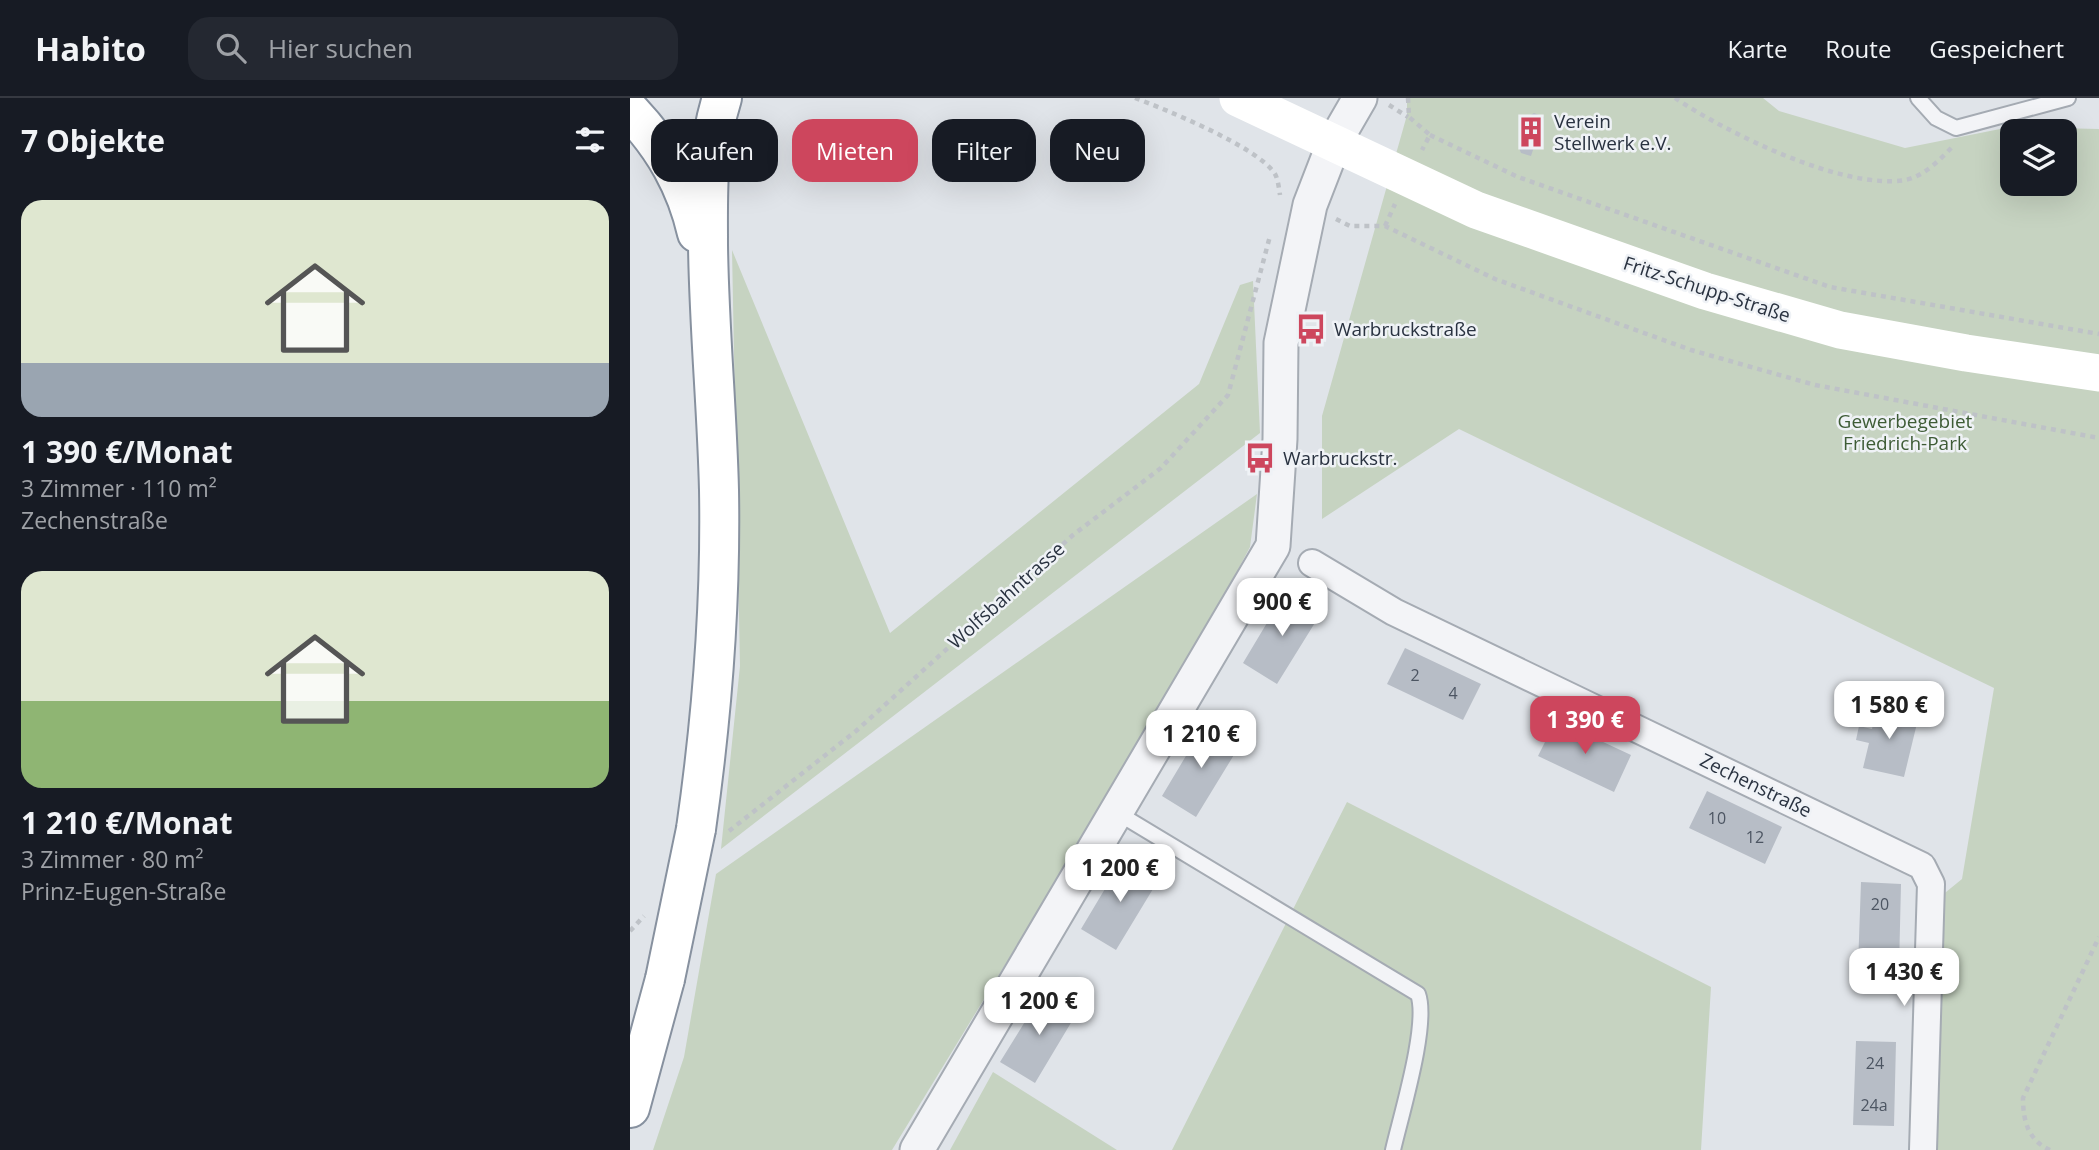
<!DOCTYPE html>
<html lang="de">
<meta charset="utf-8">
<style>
body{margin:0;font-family:"Open Sans",sans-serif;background:#242831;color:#f1f3f6;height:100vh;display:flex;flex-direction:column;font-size:26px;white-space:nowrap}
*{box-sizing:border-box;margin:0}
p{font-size:23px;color:#9ea1a6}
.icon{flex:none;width:38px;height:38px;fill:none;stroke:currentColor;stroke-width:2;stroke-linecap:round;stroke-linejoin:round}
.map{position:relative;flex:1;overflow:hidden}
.side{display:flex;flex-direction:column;background:#171b24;width:630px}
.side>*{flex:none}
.guide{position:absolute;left:21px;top:21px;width:665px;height:63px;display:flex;gap:14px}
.fabs{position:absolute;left:1370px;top:21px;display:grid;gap:14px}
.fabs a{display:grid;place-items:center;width:77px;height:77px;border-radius:14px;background:#171b24;box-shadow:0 7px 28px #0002;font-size:35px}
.price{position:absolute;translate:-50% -60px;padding:0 16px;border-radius:14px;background:#fff;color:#222;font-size:23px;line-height:46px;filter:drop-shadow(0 2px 4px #0008)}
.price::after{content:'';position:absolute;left:50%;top:42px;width:21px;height:16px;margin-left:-10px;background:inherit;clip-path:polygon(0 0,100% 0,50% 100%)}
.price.current{background:#cd465d;color:#fff}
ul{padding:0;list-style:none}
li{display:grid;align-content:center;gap:14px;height:371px;padding:0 21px}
li span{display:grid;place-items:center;height:217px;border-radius:21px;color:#555}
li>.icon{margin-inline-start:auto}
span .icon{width:126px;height:126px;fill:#fffc;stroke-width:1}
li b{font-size:30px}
h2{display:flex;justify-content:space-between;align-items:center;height:84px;padding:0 21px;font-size:30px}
.chip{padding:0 24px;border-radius:21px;background:#171b24;box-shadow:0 7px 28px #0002;font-size:24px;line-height:63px}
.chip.current{background:#cd465d;color:#fff}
header{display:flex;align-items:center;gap:42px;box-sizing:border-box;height:98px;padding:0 35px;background:#171b24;border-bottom:2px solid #363941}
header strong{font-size:33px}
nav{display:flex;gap:38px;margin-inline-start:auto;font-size:24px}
.search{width:490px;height:63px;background:#242831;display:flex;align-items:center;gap:18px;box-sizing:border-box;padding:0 24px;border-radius:21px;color:#9ea1a6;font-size:26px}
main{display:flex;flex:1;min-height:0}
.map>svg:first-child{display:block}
</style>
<header>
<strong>Habito</strong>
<div class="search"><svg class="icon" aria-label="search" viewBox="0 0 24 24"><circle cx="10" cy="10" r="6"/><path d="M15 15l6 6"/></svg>Hier suchen</div>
<nav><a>Karte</a><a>Route</a><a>Gespeichert</a></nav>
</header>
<main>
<section class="side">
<h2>7 Objekte<svg class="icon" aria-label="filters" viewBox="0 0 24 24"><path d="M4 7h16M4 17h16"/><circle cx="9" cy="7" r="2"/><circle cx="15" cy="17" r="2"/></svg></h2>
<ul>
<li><span style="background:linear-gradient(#dfe7d0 75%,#9aa5b1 0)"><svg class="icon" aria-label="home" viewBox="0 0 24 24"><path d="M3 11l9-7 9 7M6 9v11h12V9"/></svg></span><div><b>1 390 €/Monat</b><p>3 Zimmer · 110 m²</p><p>Zechenstraße</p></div></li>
<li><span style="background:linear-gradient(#dfe7d0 60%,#8fb573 0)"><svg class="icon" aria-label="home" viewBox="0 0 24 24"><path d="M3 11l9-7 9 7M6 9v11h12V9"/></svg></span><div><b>1 210 €/Monat</b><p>3 Zimmer · 80 m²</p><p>Prinz-Eugen-Straße</p></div></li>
</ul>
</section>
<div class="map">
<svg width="1469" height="1052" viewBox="0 0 1469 1052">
<rect width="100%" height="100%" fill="#e0e4e9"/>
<path fill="#c6d3c1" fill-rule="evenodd" d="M777,0H1133L1149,13L1275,50L1380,29L1469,31V1052H1299L1305,803L1332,781L1364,590L829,331L692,421V318L777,17ZM1382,33H1435V86H1382Z
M102,152L260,535L569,286L610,187L623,183L630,335L91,751L110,568Z
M627,396L620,449L553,575L262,1052H23L54,959L86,776Z
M717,704L1081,889L1071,1052H542Z
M363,974L487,1052H320Z"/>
<path fill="#b7bdc6" d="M904,15L914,19L901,58L891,55L889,50L899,18Z
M656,493L691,515L647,586L613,565Z
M775,550L851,586L833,622L757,586Z
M1247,607L1289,617L1274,679L1233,670L1239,645L1226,642L1229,628L1242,631Z
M926,622L1001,657L984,694L908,658Z
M575,626L610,647L566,719L532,698Z
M1077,693L1152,729L1135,766L1059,730Z
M494,759L529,781L486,852L451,831Z
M1231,784L1271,786L1269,870L1228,869Z
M414,893L448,913L405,985L370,964Z
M1226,943L1266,944L1264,1028L1223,1027Z"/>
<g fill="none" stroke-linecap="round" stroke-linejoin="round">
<g stroke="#a5abb3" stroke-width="18">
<path id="service" d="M1288,0L1306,20L1326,30L1438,0
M486,714L788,896C799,926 771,1017 763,1052"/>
</g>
<g stroke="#a5abb3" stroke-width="30">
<path id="minor" d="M682,465L764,514L1292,768L1301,786L1293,1052"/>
</g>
<g stroke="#a5abb3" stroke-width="37">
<path id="tertiary" d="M287,1052L643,448L650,341L651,245L680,107L704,45L730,0"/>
</g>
<g stroke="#87919f" stroke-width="42">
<path id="motorway" d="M0,13C34,49 56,87 67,135
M66,731C82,619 91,506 89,392C87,310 79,229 78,147C78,94 76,51 92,0
M0,1010L35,881"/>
</g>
<path stroke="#bec2c7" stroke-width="4.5" stroke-dasharray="5 5" stroke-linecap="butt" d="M505,0C537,12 628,49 645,76C648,81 649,91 650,97
M778,0L779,19L800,37L792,52
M1045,0C1097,35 1212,92 1275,82C1293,79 1311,61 1323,48
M759,7L778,19
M800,37L888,79L1200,189L1469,236
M706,121L720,128H755L865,181L1061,252L1185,287L1469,340
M755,128L765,106
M99,733L226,633L443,437L531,370L598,297L640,138
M0,833L14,818
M1420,1052C1398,1042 1393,1023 1393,1000L1469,839"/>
<use href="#service" stroke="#f3f4f7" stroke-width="14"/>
<use href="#minor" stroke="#f3f4f7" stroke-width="26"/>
<use href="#tertiary" stroke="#f3f4f7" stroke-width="33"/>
<path stroke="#fff" stroke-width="37" d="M608,0L846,112L1075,193L1210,232L1336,255L1469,275"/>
<use href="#motorway" stroke="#fff" stroke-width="38"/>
<g stroke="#87919f" stroke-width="42" stroke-linecap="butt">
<path id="motorway-bridge" d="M35,881L66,731"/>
</g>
<use href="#motorway-bridge" stroke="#fff" stroke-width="38"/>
</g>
<defs>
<g id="building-bare" transform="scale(2.415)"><path d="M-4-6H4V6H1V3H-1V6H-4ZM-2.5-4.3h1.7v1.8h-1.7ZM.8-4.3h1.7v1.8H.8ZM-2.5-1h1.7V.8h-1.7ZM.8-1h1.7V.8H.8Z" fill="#cd465d" stroke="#eff2f6" stroke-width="2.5" paint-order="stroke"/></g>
<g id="bus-bare" transform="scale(2.415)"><path d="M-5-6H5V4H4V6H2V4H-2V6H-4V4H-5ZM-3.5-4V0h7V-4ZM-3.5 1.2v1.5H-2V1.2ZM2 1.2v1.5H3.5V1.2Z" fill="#cd465d" stroke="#eff2f6" stroke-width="2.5" paint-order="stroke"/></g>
</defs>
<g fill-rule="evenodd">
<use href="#building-bare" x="901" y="34"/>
<use href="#bus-bare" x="681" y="231"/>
<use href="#bus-bare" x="630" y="360"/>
</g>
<g text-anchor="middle" stroke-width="5" stroke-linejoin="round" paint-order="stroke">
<g font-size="16" fill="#4c5562">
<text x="785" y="583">2</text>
<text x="823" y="601">4</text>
<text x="1087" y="726">10</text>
<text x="1125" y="745">12</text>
<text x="1250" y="812">20</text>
<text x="1245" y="971">24</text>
<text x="1244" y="1013">24a</text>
</g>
<g font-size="19" fill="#293240" stroke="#eff2f6" text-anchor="start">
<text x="924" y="30">Verein<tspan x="924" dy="22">Stellwerk e.V.</tspan></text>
<text x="704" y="238">Warbruckstraße</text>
<text x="653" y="367">Warbruckstr.</text>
</g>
<g font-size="19" fill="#293240" stroke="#eff2f6">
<text transform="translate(1077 191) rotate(18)" y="7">Fritz-Schupp-Straße</text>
<text transform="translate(376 497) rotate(-42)" y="7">Wolfsbahntrasse</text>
<text transform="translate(1126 687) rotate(26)" y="7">Zechenstraße</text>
</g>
<g font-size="19" fill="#3e5c36" stroke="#eff2f6">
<text x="1275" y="330">Gewerbegebiet<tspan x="1275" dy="22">Friedrich-Park</tspan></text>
</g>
</g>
</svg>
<div class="fabs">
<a><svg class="icon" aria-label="layers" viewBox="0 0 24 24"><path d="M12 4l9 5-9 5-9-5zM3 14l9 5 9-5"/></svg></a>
</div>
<b class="price" style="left:652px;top:540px">900 €</b>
<b class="price" style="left:1259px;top:643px">1 580 €</b>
<b class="price current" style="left:955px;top:658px">1 390 €</b>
<b class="price" style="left:571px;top:672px">1 210 €</b>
<b class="price" style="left:490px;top:806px">1 200 €</b>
<b class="price" style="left:1274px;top:910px">1 430 €</b>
<b class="price" style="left:409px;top:939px">1 200 €</b>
<div class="guide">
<a class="chip">Kaufen</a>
<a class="chip current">Mieten</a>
<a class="chip">Filter</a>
<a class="chip">Neu</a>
</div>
</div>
</main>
